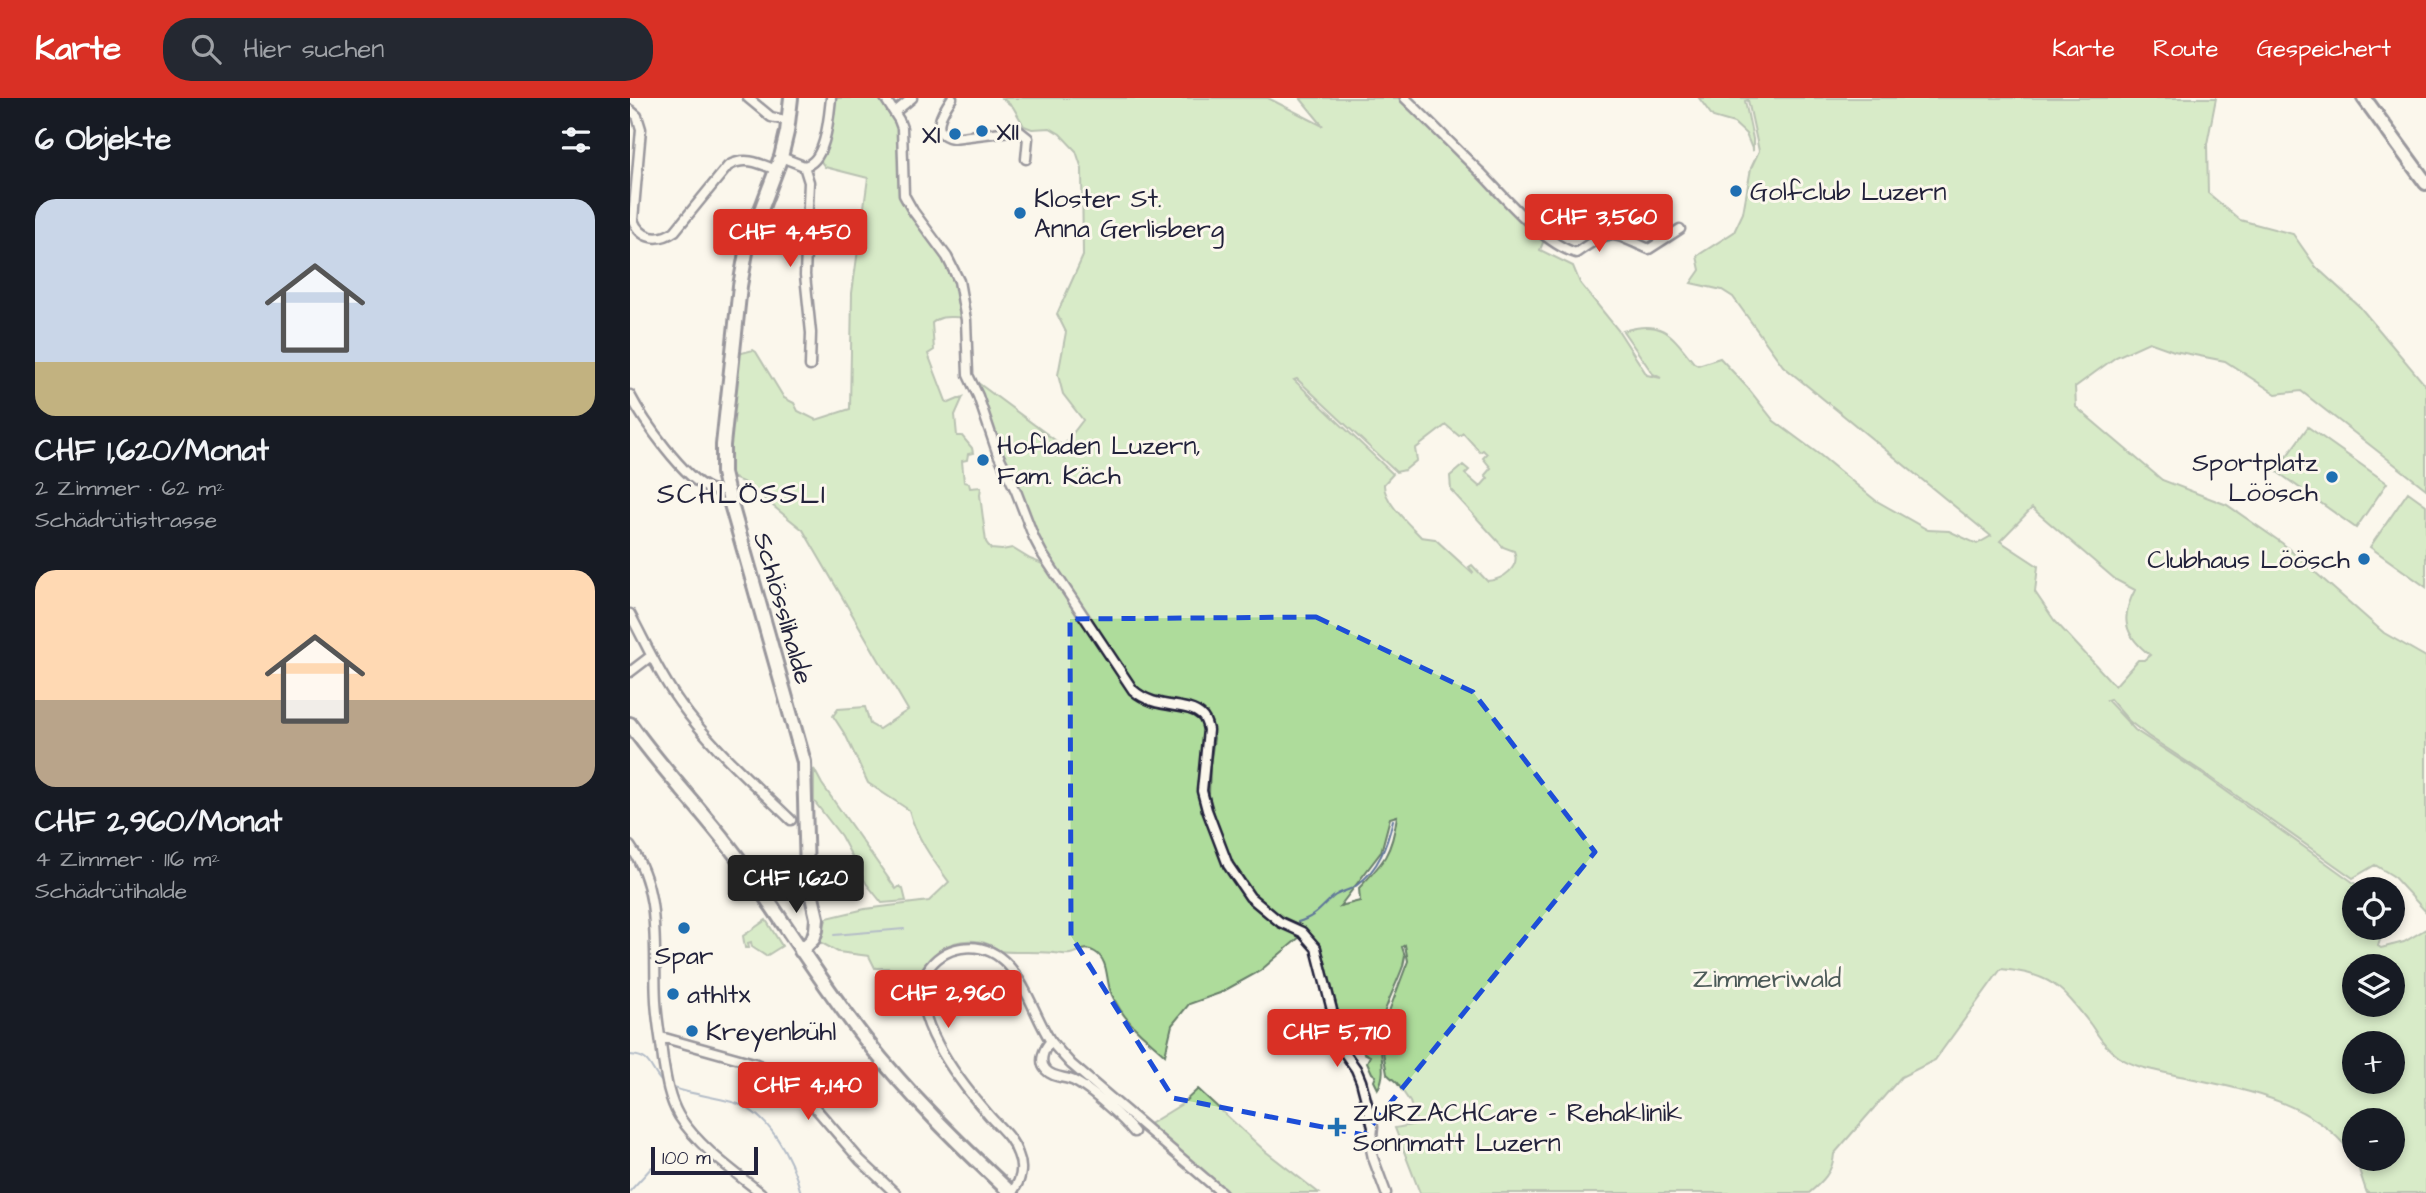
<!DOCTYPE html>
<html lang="de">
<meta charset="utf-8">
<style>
body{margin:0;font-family:"Architects Daughter",sans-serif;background:#242831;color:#f1f3f6;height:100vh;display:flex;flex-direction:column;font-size:26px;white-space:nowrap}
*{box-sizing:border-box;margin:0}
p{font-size:23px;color:#9ea1a6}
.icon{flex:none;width:38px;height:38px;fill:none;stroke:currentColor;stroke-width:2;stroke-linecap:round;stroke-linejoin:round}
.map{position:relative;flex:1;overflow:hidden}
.drawer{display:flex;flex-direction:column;background:#171b24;width:630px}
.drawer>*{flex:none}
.fabs{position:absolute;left:1712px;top:779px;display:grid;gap:14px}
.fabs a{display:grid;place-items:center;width:63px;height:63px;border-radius:50%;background:#171b24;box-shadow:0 4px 10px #0003;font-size:35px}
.scale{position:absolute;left:21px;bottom:18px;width:107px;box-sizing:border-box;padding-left:7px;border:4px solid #22223b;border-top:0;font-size:19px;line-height:24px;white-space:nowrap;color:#22223b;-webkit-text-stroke:5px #fbf7ec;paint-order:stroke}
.price{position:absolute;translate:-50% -60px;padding:0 16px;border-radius:7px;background:#d93025;color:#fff;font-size:23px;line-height:46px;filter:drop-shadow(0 2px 4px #0008)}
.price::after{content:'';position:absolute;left:50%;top:42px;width:21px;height:16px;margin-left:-10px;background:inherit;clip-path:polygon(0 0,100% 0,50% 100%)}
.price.on{background:#222;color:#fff}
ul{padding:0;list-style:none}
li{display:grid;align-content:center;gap:14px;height:371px;padding:0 35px}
li span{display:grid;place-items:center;height:217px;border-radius:21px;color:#555}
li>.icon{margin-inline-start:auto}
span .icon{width:126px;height:126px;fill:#fffc;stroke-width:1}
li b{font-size:30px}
h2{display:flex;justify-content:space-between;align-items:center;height:84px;padding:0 35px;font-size:30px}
header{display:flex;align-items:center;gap:42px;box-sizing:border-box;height:98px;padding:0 35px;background:#d93025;color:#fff}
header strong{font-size:33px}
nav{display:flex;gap:38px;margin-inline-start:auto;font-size:24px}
.search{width:490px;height:63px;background:#242831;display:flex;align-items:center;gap:18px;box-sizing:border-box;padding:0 24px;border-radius:28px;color:#9ea1a6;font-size:26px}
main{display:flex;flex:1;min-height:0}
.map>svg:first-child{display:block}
</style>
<header>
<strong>Karte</strong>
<div class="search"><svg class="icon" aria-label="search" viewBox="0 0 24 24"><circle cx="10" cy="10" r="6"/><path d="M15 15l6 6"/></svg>Hier suchen</div>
<nav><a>Karte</a><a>Route</a><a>Gespeichert</a></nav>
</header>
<main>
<section class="drawer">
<h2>6 Objekte<svg class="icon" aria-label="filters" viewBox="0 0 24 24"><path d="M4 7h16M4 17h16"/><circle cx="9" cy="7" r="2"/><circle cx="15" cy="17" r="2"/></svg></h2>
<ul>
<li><span style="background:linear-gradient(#c9d6e8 75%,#c2b280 0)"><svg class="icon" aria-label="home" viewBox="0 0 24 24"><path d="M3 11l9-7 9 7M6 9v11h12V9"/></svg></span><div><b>CHF 1,620/Monat</b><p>2 Zimmer · 62 m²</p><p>Schädrütistrasse</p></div></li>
<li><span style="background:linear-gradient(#ffd9b3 60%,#b9a48a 0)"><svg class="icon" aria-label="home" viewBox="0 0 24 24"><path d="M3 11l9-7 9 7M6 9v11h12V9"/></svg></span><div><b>CHF 2,960/Monat</b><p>4 Zimmer · 116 m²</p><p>Schädrütihalde</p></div></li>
</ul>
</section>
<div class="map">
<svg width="1796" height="1095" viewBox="0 0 1796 1095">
<rect width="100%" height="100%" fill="#fbf7ec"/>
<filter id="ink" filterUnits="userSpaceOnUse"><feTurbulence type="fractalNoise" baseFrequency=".0143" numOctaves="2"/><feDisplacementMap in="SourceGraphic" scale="14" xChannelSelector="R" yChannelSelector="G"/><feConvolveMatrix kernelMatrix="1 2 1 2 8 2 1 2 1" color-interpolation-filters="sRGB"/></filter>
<g filter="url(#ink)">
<path fill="#aedc9b" stroke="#687f6b" stroke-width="2" fill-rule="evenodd" d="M204,0H253L264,18L270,34L271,92L325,178L332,219C321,220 312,216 302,225L304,252L298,256L316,303L319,305L333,299L325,317L327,338H332L342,350L343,355L338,356L337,362L332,363L334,384L339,385L340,390L351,389L350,397L356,444L361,451L372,452L382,450L400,461L418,468L494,586C515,614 540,609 570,619C582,648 571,679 574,710C575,720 581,731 585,740C602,787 626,816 671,838L630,873L590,895L559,906L542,927L535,957C513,937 495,925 482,897C475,884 480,863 465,854C454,847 451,855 440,856C436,857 429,855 424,855C412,853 379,855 371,853C364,850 359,845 351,844C315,836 284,866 286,902H282L279,874L258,870H245L239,858L208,854L188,843L197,820L235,811L299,803L319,784C303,762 286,739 279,712L238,685L216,638L203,618L208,611L235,609L240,626L249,631L278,612L173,432L113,384L101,379L99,336L108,256L123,252L126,254L154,300L164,305L168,313L186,322L220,311L222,195L238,80L195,69L190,62L198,41Z
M372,0H638L693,28L670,0H771L914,142L910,152L943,168L950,185L988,232L1017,277L1031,280L1023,276L993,233C1033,221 1041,236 1064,265L1068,267L1090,260L1117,289L1144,323L1190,357L1245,402L1298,432L1319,433L1347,446L1361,438L1153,268L1103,199L1092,192L1061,185L1070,172L1067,158L1104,134L1113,115L1121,70L1129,53L1118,2L1115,3L1123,41V53L1116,36L1104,25L1083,19L1069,0H1586L1577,46L1578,95L1610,122L1663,136L1686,169L1730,209L1796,288V391L1671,293L1646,296L1595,263L1544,253L1519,244L1486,259L1445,289L1446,309L1532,382L1597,407L1652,445L1754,535L1796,559V814L1763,778L1745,767L1723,780L1580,679L1518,638L1499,623L1480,601L1477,602L1505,632L1578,680L1731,790L1724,791V830H1754L1748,848L1751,850L1774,844L1796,831V1095H1737C1732,1083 1729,1066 1721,1055C1682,1002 1610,991 1550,978C1530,973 1507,971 1489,959C1477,951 1469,939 1461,927C1431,888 1421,876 1371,871L1305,962L1271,979L1204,1056C1203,1074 1192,1084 1179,1095H790L765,1030L787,1026L780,1004L767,985L757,976L752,948L755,924L778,863L775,847L772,849L775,858L773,868C766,888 753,910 750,931C747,954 759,970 748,991L744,983L746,978L742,975L737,964L740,958L734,955L730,943L711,925L693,856L682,838L646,820L628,804L599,759L589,734L579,697L580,667L584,640L581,623L572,613L523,602L509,595L417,459L372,361L344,285H348L433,348L453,322L433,296L428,277L436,234L427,216L453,158L452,71L446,53L430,36L420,30L402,31L394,28L383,9ZM667,281L766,374L775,372L787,362L785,351L816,327L829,338L833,335L850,354L853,352L857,356L853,360L861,370L855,377L858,380L850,389L835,376L839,372L833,367L820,378L821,392L873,449L884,453C891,469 873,482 857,483L842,467L839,469L843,474L842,475L805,441L791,439C780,427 753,403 754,386L763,376L664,282ZM1402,410L1486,482L1505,492C1490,520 1494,537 1520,557L1514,562H1508L1485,588L1424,522L1405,494L1408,468L1370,443ZM767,718C762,755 754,764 729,790L730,803L710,808L751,754L760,720ZM1724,868H1762V906H1724ZM1724,945H1762V984H1724ZM1724,1022H1762V1060H1724Z
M1678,329L1757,385L1726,430L1646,373Z
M1778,394L1796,407V489L1740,449Z
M184,671L192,686L266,791L270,788L273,791L276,803L252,805L236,785L211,738L184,703Z
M136,822L152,848L136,858L122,849L121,844L118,845L119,850H115L113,838Z
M568,991L635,1053L689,1095H597L518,1027L552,1006Z"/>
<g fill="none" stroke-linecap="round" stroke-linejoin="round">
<path stroke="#5f769a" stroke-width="2" d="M668,824C687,818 689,811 703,799C710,793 720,793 727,787C749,771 757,747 763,722
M204,837L274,831
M0,957C22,958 19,970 31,983
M44,990C64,997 82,998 102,1004C139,1014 162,1060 171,1095
M0,1093L22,1069"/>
<g stroke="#22223b" stroke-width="13">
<path id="street" d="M118,0L141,19L159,23
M255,0L269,22L272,30L274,97L283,113L317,159L329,183L336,222L338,277L348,298L367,354L386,393L404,440L413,457L503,592C525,612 557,604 571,617C576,621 577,627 578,632L572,693L577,712L598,767L620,799L650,824L672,834L686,850L712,951L726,971L731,983L743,1029L741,1051L743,1060L756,1095
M322,0C313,13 298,36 323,40L388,32L398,40L396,61
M775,0C801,25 826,51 852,76C875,100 914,146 946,155C983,129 979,134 1019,151L1050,131
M0,12L7,18L11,31L3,122C11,142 29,144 45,133L98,68C115,58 129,65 146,72
M265,14L282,0
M151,59L174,68L179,84L175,177L181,235L180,268
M174,68C196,65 199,18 201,0
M0,297C13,322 54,381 80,391C86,393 91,392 97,392
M0,516C16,546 30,578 50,605C81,649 123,685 161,722
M0,574L21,558
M0,748C32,793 23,851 26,903C27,923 31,942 33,962C36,981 39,1001 49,1018C69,1049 102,1072 131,1095
M31,939L124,965L152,977L169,991L230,1062L265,1095
M421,943C414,950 408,964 416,972C424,981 437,978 446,984C461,992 494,1021 504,1034
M381,1095C391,1084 394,1070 388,1056C382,1038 367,1028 356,1014C330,984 275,914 297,873C304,861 317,852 331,850C385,841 398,907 420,942C426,950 434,958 441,966L592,1095"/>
</g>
<g stroke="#22223b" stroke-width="18">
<path id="secondary" d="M161,0L157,34L151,59L117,149L110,188L93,347V375L97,392L174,664L177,777L187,820L186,832L183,841L171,853
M1734,0L1796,85
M0,626C36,677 80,720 116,771C156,827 192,886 235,941C279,997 329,1046 381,1095"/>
</g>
<use href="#street" stroke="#fbf7ec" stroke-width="8"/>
<use href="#secondary" stroke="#fbf7ec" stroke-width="12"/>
</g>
</g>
<path d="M0 0H1796V1095H0ZM686,519L843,594L965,754L734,1037L543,1000L441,838L440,521Z" fill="#fbf7ec" fill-opacity=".55" fill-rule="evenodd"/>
<path fill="none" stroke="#1d4ed8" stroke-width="5" stroke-dasharray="14 9" stroke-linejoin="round" d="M686,519L843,594L965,754L734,1037L543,1000L441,838L440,521Z"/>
<g fill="#1f6fb2" stroke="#fbf7ec" stroke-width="2.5">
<circle cx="352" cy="33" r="7"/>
<circle cx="325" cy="36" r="7"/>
<circle cx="1106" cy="93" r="7"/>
<circle cx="390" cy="115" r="7"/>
<circle cx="353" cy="362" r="7"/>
<circle cx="1702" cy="379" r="7"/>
<circle cx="1734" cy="461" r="7"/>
<circle cx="54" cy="830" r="7"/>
<circle cx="43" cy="896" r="7"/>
<circle cx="62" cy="933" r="7"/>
<path d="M703.5 1018.5h7v7h7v7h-7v7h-7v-7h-7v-7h7z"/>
</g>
<g text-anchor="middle" stroke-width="6" stroke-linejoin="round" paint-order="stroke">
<g font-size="26" fill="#22223b" stroke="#fbf7ec" text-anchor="start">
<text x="366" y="42">XII</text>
<text x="311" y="45" text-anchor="end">XI</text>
<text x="1120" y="102">Golfclub Luzern</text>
<text x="404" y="109">Kloster St.<tspan x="404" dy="30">Anna Gerlisberg</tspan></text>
<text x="367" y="356">Hofladen Luzern,<tspan x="367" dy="30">Fam. Käch</tspan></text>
<text x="1688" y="373" text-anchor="end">Sportplatz<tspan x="1688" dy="30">Löösch</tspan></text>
<text x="1720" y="470" text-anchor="end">Clubhaus Löösch</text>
<text x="54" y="866" text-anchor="middle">Spar</text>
<text x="57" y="905">athltx</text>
<text x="76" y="942">Kreyenbühl</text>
<text x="723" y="1023">ZURZACHCare - Rehaklinik<tspan x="723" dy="30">Sonnmatt Luzern</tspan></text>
</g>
<g font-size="26" fill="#22223b" stroke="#fbf7ec">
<text transform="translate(154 510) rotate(74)" y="9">Schlösslihalde</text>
</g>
<g font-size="26" fill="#4c5a58" stroke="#fbf7ec">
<text x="1137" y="889">Zimmeriwald</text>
</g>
<g font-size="28" letter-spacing="2" fill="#22223b" stroke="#fbf7ec">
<text x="112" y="405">SCHLÖSSLI</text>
</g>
</g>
</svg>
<div class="fabs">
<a><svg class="icon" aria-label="locate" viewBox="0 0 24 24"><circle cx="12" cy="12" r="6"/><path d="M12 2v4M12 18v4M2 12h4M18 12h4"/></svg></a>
<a><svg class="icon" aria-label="layers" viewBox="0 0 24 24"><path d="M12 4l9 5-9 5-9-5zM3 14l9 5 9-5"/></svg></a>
<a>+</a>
<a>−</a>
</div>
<div class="scale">100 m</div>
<b class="price" style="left:969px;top:156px">CHF 3,560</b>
<b class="price" style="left:160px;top:171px">CHF 4,450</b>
<b class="price on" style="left:166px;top:817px">CHF 1,620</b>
<b class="price" style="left:318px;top:932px">CHF 2,960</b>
<b class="price" style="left:707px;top:971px">CHF 5,710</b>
<b class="price" style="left:178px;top:1024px">CHF 4,140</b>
</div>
</main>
